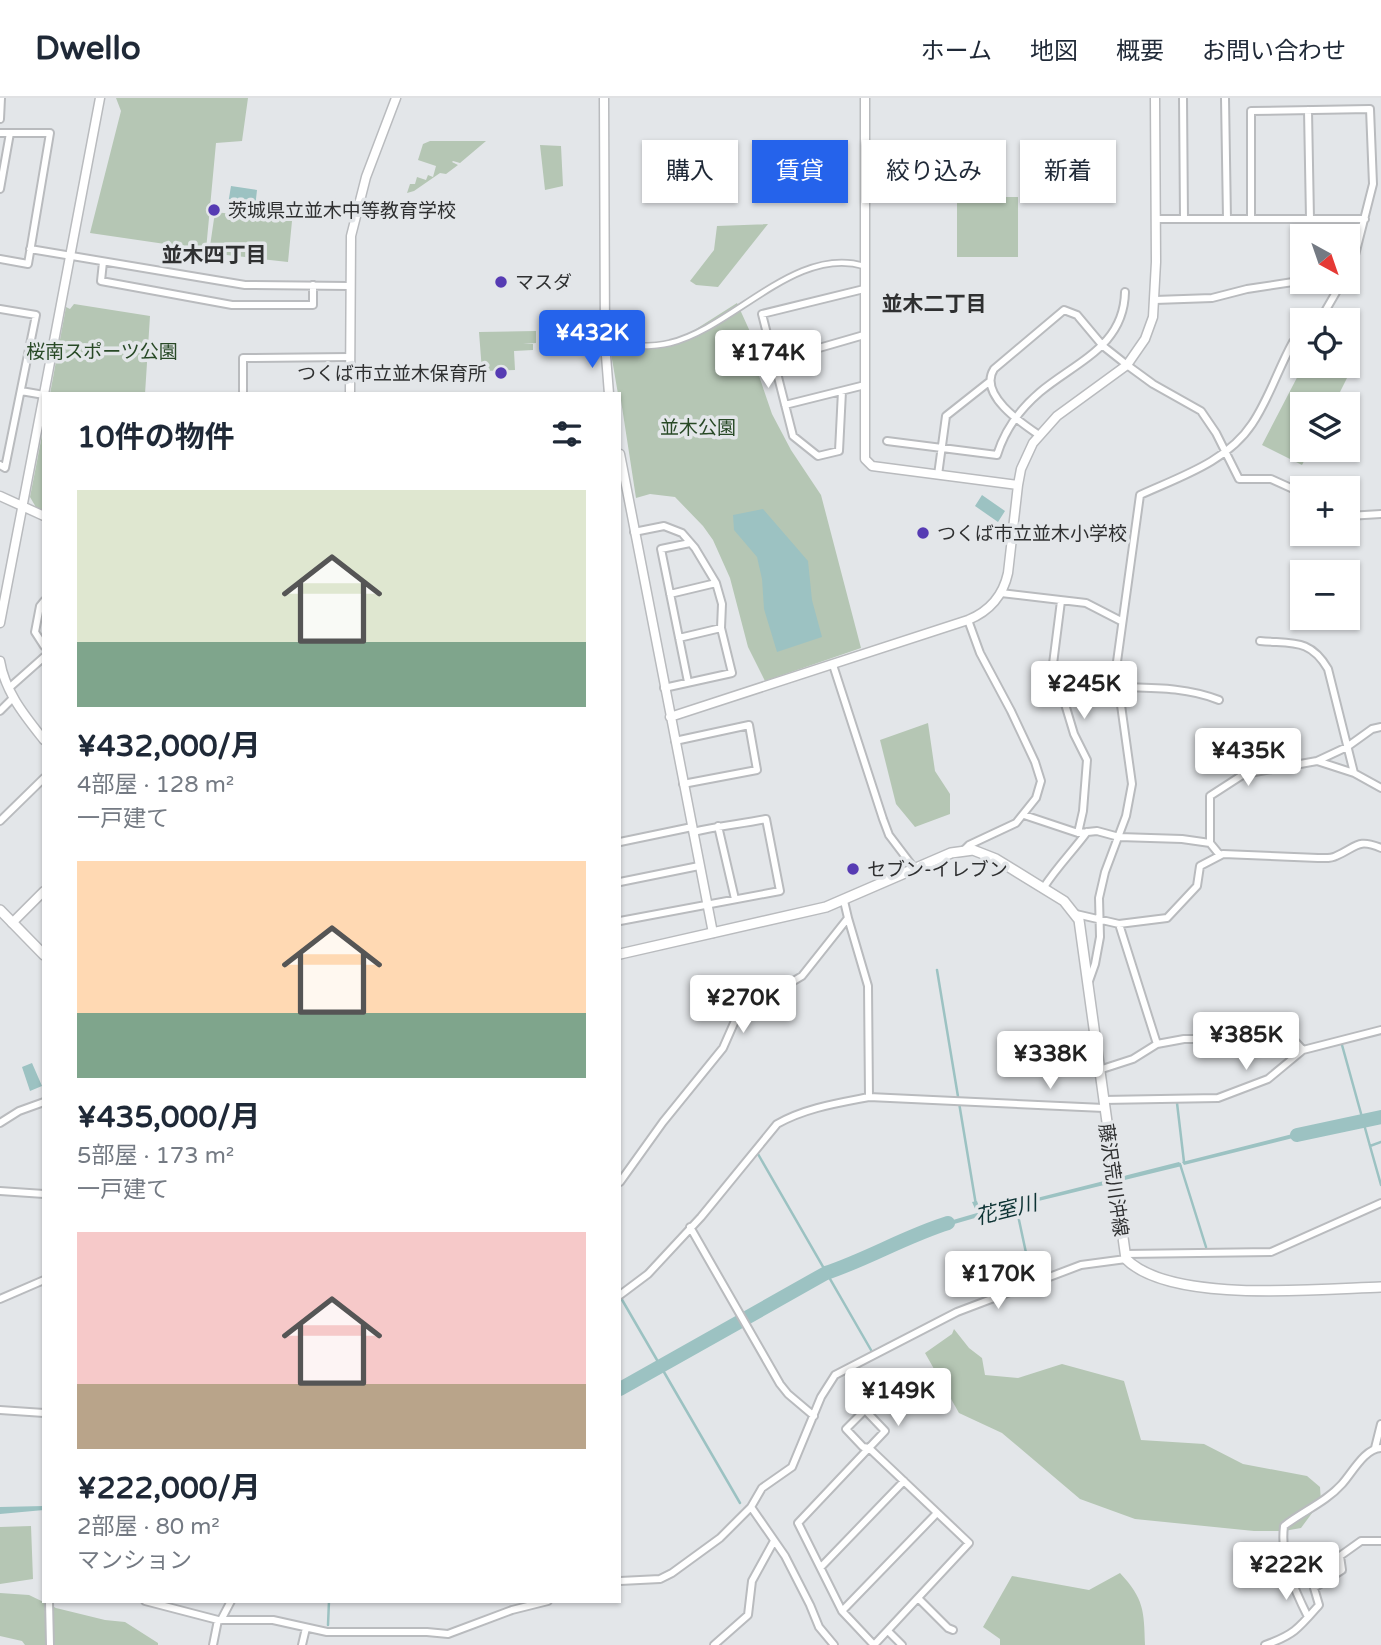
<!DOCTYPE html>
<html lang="ja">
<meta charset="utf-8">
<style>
body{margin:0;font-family:"Varela Round","Noto Sans JP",sans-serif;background:#f2f2f3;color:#1f2937;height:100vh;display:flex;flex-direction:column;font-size:26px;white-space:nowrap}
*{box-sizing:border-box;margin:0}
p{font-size:23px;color:#747a83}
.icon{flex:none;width:38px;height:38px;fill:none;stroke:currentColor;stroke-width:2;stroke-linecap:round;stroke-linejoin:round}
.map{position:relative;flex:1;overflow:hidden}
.drawer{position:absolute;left:42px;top:294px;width:579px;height:1211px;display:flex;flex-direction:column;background:#fff;border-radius:0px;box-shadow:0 2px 5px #0004}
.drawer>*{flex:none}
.guide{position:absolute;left:642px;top:42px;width:634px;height:63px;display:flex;gap:14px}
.needle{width:46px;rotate:140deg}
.tools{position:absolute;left:1290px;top:126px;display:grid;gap:14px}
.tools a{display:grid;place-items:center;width:70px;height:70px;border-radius:0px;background:#fff;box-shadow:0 2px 5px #0004;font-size:35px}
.price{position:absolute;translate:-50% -60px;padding:0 16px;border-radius:7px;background:#fff;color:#222;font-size:23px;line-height:46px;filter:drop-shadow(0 2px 4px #0008)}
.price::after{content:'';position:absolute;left:50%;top:42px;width:21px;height:16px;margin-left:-10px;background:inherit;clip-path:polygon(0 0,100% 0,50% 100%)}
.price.current{background:#2563eb;color:#fff}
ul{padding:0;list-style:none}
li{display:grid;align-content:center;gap:14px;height:371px;padding:0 35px}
li span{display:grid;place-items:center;height:217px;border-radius:0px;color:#555}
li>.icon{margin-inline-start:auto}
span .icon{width:126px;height:126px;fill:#fffc;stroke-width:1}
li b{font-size:30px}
h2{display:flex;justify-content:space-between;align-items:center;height:84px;padding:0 35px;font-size:30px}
.chip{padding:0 24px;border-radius:0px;background:#fff;box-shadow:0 2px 5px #0004;font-size:24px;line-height:63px}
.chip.current{background:#2563eb;color:#fff}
header{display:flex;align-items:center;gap:42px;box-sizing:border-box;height:98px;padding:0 35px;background:#fff;border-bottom:2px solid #e0e1e3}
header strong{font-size:33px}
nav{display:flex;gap:38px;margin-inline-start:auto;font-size:24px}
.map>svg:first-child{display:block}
</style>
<header>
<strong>Dwello</strong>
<nav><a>ホーム</a><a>地図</a><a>概要</a><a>お問い合わせ</a></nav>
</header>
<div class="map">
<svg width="1381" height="1547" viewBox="0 0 1381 1547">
<rect width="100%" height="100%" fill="#e3e6e9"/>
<path fill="#b5c6b4" d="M116,0H248L242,43L216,45L206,152L90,135L121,13Z
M430,43H486L460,65L453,63L452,64L458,67L446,76L440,75L414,93L407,95L410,86H415L417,79L426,82L428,77L433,79L436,68L418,62L423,46Z
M540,47L561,48L563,88L545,92Z
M957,99H1018V159H957Z
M215,114L292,123L288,164L209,155Z
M768,126L718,189L696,187L690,183L714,152L717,128Z
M737,205L752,238L757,272L772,316L791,352L821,397L861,550L765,583L748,549L730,480L713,442L703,428L675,399L650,396L636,400L620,296H618L608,238L658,247L682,240Z
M74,206L150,218L145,296H50L66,209L70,211Z
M536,233V245L523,246H533V252L514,253L515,272L482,273L479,234Z
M1303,268H1347L1352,270L1334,306H1302V352H1310L1302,367L1262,347Z
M44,327V414L37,411L30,399Z
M928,625L935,673L950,696V716L915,729L896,706L880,642Z
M954,1231L969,1250L982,1260L985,1277L1018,1280L1062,1266L1124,1283L1141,1342L1204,1346L1243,1366L1307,1378L1320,1389L1321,1403L1301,1430L1284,1433H1254L1135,1421L1080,1401L1002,1335L959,1315L925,1255L952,1236Z
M31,1428L33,1481L0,1486V1429Z
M1120,1475C1144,1501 1144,1512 1145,1547H1000V1541L983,1529L1012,1478L1089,1492Z
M0,1495L29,1497L56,1510L105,1522L125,1524L158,1545V1547H25L22,1543L0,1538Z"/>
<path fill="#9cc2c2" d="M231,88L257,92L255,110L228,106Z
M982,397L1005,413L998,424L975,408Z
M763,411L808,463L812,502L822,539L777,554L764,511L762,481L757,459L734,432L733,417Z
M32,965L42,988L30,993L22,969Z
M1312,1031L1313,1035L1184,1067L1182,1064Z
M1179,1064L1182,1068L1006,1111L930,1133L929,1129L977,1115L972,1104L977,1103L981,1114Z
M44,1408V1412L0,1416V1409Z"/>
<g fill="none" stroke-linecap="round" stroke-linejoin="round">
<path stroke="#9cc2c2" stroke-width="2.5" d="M937,872L976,1107
M1342,947L1370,1048L1381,1044
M1177,1005L1184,1064
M1370,1048L1381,1087
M758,1056L871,1252
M1180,1066L1206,1149
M1016,1108L1031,1178
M621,1200L740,1405
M328,1527L329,1503"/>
<path stroke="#9cc2c2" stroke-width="14" d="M1297,1037L1381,1019
M620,1291L826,1175C868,1161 906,1138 948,1125"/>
<g stroke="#b9bbbe" stroke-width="8">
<path id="pedestrian" d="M606,245C622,249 655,249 670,245C733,230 796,147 864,168"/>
</g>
<g stroke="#b9bbbe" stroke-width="10">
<path id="minor" d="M1183,0L1184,121
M1225,0L1227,121
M1308,12L1310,121
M0,21L1,0
M0,35H50L28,166L0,161
M0,91L10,35
M1156,121H1365
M1251,121V13L1370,11L1373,86L1353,165L1348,175
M30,151L245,187L349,188
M103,164L101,183L232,207H313V187
M1155,202L1212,200L1247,191L1293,184L1338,192
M0,211L36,217L5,370L0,367
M1320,222L1342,184
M774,263L864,237
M21,293L44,297
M842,293L839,353L818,358L793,338L762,216L864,191
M243,296V260L350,259
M785,307L865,287
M1039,337C1021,325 978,296 994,271L1064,212L1077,217L1103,248L1127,267L1153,286L1201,313L1216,335L1239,381H1271L1302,395
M887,343L997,357C1005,331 1020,311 1040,294C1076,264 1124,248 1125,194
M938,377L946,318L989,284
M1348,418L1381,416
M634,434L664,428L682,435L695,450L716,485L722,506L721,530L732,575L664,590
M1001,495L1086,505L1121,523
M670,496L716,485
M44,503L40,508L35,534L44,548
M1061,503L1053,566L1074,636L1087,662L1083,713L1078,735
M679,540L721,530
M1260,543C1292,546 1310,540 1328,571L1354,675L1381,690
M833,567L883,721L889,737L914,770
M688,584L661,451L690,445
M1118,589C1153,590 1186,589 1219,602
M9,590L44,559
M0,613L13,600
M675,643L749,627L757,672L683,686
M1317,663L1354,675
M1024,717L1078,735L1097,733L1119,739L1182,741L1210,745
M0,723L44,680
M718,728L735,801
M620,744L692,729
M964,752L969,747L1016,725L1036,700L1041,683L1035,664L1011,613L980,555L968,522
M1219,756L1210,745V698L1244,676L1317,663L1347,649L1372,631L1381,629
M620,784L699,768
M1044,789C1057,769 1073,753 1087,734
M1076,816L1119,826L1167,820L1197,788L1200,768L1223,756L1318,760C1324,760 1331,761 1336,758C1357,749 1357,740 1381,750
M848,820L868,888L869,999
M620,823L780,793L766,721C741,726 717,728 693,734
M1119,826L1157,946
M1089,883L1095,866L1100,839L1099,800L1105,774L1126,718L1132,686L1116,571L1140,397C1179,379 1227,364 1252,326C1269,301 1278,271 1293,244L1302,236
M1099,972L1133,961L1157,946L1184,941H1222L1280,927L1303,952
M1103,1002L1218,1000L1268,981L1303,952L1381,932
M0,1025L19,1013L44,1004
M620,1084L663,1024L723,950L738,916L802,878L848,820L844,803
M0,1093L44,1096
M690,1129L780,1286L788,1296L814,1318
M1125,1156L1271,1154L1381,1105
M620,1197L648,1176L701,1119L777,1026C805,1010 838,1005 869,999L1104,1010
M0,1201L44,1182
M0,1312L44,1315
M1375,1350L1381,1326
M751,1409L785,1458L810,1507L819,1529L834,1547
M821,1469L904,1383
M620,1483L660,1481L672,1475L720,1440L751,1409L762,1390L792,1369L821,1299L835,1277L957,1214L1081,1167L1126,1161
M918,1500L948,1530L953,1532
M49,1503L50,1547
M145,1503L218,1522H273L327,1534H427L448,1536L512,1512L548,1503
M842,1513L937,1415
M1308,1519C1294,1491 1280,1460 1284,1428C1303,1413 1326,1404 1342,1386C1352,1375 1365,1350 1381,1350
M221,1522L231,1503
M888,1533L902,1547
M213,1547L218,1522
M302,1547L306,1530
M714,1547L748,1517L752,1483L774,1443
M874,1547L842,1513L798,1425L885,1333L865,1312L846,1331L863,1349L869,1350L969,1445L874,1547
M1265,1547C1294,1537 1299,1530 1319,1507L1314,1490L1342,1472L1340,1458L1361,1443H1381"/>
</g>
<g stroke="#b9bbbe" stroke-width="11">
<path id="tertiary" d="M604,0L605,245L609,296
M865,0V361L872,368L1018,387
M44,296L100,0
M350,296L351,138L366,79L396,0
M620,356L713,835
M0,398L44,418
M0,525L44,296
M0,563C5,594 25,618 44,642
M670,619L968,522C990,513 1003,498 1008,475L1018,387L1021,371L1033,345L1057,318L1127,267L1145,241L1153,219L1156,164L1155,0
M12,825L44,793"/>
</g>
<g stroke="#b9bbbe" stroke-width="12">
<path id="secondary" d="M0,812L44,857
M620,856L826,809L951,755L973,752L996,761L1064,803L1079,822L1126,1161C1170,1206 1320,1191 1381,1189"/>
</g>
<use href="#pedestrian" stroke="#fff" stroke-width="4.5"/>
<use href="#minor" stroke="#fff" stroke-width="6"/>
<use href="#tertiary" stroke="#fff" stroke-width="8"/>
<use href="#secondary" stroke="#fff" stroke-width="9"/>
</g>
<g fill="#563bb3" stroke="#e3e6e9" stroke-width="2.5">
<circle cx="214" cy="112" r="7"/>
<circle cx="501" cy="184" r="7"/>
<circle cx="501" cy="275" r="7"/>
<circle cx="923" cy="435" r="7"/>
<circle cx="853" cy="771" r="7"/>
</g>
<g text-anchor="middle" stroke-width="7" stroke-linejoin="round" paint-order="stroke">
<g font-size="19" fill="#2f3031" stroke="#e3e6e9" text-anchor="start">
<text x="228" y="119">茨城県立並木中等教育学校</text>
<text x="515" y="191">マスダ</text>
<text x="487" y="282" text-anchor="end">つくば市立並木保育所</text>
<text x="937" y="442">つくば市立並木小学校</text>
<text x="867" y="778">セブン-イレブン</text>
</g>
<g font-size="19" fill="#284926" stroke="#e3e6e9">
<text x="102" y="260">桜南スポーツ公園</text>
<text x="698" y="336">並木公園</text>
</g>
<g font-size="19" fill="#2f3031" stroke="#e3e6e9">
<text transform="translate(1114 1082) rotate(82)" y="7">藤沢荒川沖線</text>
</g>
<g font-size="21" font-weight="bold" fill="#2f3031" stroke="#e3e6e9">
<text x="214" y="164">並木四丁目</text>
<text x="934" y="213">並木二丁目</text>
</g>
<g font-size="21" font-style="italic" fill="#0d3334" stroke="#e3e6e9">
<text transform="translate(1006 1112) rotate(-14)" y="7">花室川</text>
</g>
</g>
</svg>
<div class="tools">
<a><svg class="needle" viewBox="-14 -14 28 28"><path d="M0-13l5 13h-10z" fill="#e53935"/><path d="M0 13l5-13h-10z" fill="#747a83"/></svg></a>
<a><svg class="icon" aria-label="locate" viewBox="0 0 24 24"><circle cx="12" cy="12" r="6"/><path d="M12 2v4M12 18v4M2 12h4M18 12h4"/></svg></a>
<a><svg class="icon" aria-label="layers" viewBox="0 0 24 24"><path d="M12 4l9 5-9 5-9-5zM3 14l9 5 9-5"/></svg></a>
<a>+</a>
<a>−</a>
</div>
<b class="price current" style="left:592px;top:272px">¥432K</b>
<b class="price" style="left:768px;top:292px">¥174K</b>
<b class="price" style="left:1084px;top:623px">¥245K</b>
<b class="price" style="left:1248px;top:690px">¥435K</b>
<b class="price" style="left:743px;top:937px">¥270K</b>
<b class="price" style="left:1246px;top:974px">¥385K</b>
<b class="price" style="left:1050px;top:993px">¥338K</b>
<b class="price" style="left:998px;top:1213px">¥170K</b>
<b class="price" style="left:898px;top:1330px">¥149K</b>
<b class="price" style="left:1286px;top:1504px">¥222K</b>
<div class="guide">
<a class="chip">購入</a>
<a class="chip current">賃貸</a>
<a class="chip">絞り込み</a>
<a class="chip">新着</a>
</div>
<section class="drawer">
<h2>10件の物件<svg class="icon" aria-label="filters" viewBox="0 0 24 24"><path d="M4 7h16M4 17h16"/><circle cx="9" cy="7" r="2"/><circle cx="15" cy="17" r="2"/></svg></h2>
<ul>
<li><span style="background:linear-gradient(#dfe7d0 70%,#7fa58c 0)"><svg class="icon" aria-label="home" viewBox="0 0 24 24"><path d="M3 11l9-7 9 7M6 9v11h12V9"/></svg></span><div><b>¥432,000/月</b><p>4部屋 · 128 m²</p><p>一戸建て</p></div></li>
<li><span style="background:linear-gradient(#ffd9b3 70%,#7fa58c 0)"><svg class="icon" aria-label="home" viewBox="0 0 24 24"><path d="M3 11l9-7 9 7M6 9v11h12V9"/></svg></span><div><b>¥435,000/月</b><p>5部屋 · 173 m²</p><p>一戸建て</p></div></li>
<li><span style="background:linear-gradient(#f6c9c9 70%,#b9a48a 0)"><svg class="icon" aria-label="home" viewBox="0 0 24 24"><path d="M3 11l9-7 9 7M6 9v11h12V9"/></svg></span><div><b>¥222,000/月</b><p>2部屋 · 80 m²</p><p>マンション</p></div></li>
</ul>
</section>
</div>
